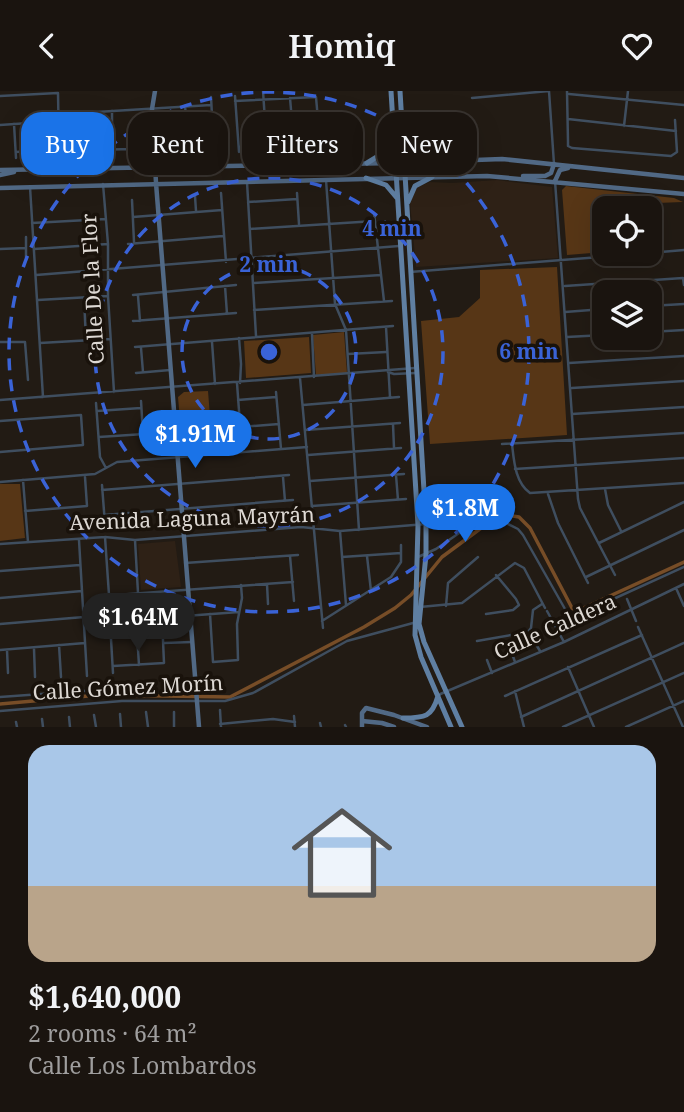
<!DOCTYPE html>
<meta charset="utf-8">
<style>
body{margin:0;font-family:"Noto Serif",serif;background:#231d18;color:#f1f3f6;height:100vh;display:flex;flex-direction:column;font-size:26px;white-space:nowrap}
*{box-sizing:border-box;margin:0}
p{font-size:23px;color:#9f9e9e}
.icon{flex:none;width:38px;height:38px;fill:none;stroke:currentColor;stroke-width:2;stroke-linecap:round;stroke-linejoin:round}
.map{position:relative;height:636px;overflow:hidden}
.side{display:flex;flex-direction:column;background:#1a140f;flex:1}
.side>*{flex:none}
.top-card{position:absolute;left:21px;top:21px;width:642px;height:63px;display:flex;gap:14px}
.buttons{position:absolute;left:592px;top:105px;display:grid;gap:14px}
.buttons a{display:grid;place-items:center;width:70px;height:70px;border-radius:14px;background:#1a140f;box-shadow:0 7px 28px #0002,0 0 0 2px #38332f;font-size:35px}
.price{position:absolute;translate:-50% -60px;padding:0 16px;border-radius:24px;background:#1a73e8;color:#fff;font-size:23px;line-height:46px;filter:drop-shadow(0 2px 4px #0008)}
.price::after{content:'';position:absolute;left:50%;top:42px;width:21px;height:16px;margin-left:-10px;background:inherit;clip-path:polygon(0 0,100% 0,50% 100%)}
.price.current{background:#222;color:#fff}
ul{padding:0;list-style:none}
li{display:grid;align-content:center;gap:14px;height:371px;padding:0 28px}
li span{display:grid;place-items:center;height:217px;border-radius:21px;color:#555}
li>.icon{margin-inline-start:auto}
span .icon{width:126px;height:126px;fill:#fffc;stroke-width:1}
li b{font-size:30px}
.pill{padding:0 24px;border-radius:21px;background:#1a140f;box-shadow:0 7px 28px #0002,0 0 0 2px #38332f;font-size:24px;line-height:63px}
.pill.current{background:#1a73e8;color:#fff}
header{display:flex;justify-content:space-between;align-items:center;height:91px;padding:0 28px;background:#1a140f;font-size:32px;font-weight:600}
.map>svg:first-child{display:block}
</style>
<header><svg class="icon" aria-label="back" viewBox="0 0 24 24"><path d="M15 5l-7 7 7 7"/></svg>Homiq<svg class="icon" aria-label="heart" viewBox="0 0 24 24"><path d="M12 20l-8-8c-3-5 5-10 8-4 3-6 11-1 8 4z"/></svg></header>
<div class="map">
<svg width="684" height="636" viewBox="0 0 684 636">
<rect width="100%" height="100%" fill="#221b14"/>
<path fill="#2e2116" d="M497,89L552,96L558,167L416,176L410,111L417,96L430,91L452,92Z
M175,450L181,496L141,499L138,453Z"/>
<path fill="#573616" d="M566,95L674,107L683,111L630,113L629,117H604V161L567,164L562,99Z
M557,176L567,344L430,353L421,230L459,226L480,207V179Z
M344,241L347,282L316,284L313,244Z
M309,246L311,282L246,287L244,250Z
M208,300L211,338L181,341L178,306L184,301Z
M0,393H20L25,447L0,450Z"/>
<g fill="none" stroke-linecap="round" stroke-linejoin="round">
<path stroke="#774d27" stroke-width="3.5" d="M0,613L99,604L230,606L364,536L395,517L411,504L442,466L488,432L506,424L519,426L530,437L572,517L577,520L684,471"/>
<path stroke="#3f4e5f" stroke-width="2.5" d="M263,0L268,74
M549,0L554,73
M567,0L568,51V55L572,57L671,65L677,61L675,29
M58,2L59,58
M569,3L684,14
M0,5L58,2
M235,5L239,61
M211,6L214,62
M290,7L294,53
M472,7L549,0
M235,10L316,6L320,52
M185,15L189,57
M112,20V58
M86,21L87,63
M80,22L211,14
M568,28L676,40
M14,33L16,67
M0,34L59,30
M624,35L628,0
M239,56L329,51
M173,58L214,56
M86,59L134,58
M16,61L67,57
M134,63L133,45L172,43V62
M326,89L335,213L346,239L359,439
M555,90L578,408L580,417L615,484
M247,91L256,245
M103,93L108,153V205L114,301
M30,96L43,306
M221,102L226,171
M297,102L299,133
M195,105L196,120
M132,109L134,151
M248,111L297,108
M374,122L384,210
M133,126L222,119
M32,132L106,128
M250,138L375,130
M26,146V167
M128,153L223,145
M0,158L26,157
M34,158L108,153
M649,162L684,159
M410,181L638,163
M36,184L399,155
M253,192L381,184
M225,195L227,223
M565,195L683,187L684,194
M133,204L236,194
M138,205L140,230
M84,207L86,249
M38,209L108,205
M649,215L684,213
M254,219L392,210
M565,221L604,218
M133,230L236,222
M386,236L390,306
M649,241L684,239
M312,243L314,286
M567,246L604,244
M239,247L241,273L240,292
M0,251H25L28,289
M212,251L215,293
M40,252L110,248
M135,256L393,235
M141,257L143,281
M348,263L386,261
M569,272L684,265
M388,281L394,283L416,282
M136,282L170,279
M300,287L323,537
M237,292L242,361
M572,297L684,290
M276,301L281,358
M0,309L415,277
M238,309L276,306
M141,310L143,342
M96,312L100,366L106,377
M303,314L399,306
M97,320L141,317
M572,323L684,316
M0,330L81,324L83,354L0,361
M393,333L394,357
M240,336L279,333
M305,339L400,332
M99,346L175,341
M502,353L684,342
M512,353C514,370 515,391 530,402L684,392
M308,364L401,357
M515,378L684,367
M396,384L398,409
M283,386L285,410
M23,389L28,451
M310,390L404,383
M0,391L95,383L117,371L307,356
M102,394L105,433
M605,398L608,414L621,440
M102,399L289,384
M548,403L558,432L588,492
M312,415L406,408
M25,420L87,415L85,386
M104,424L293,409
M340,440L346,514
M105,446L109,504
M79,449L87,585
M135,449L138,502
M599,452L684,411
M0,453L105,446L135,449L301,436L340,440L426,433
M290,465L294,510
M367,465L371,500
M342,466L401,462
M418,466L436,458L491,420L502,430L518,438L523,444L565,518L571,524L576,525L684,476
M185,472L298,464
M0,480L80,474
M586,486L684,439
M267,493L268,513
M676,497L684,515
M102,505L293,491
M0,507L82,500
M627,508L636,530
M446,515L448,492L478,466
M420,516L462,512L515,472L524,477L545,517
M547,520L564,551
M210,523L213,571L238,569L237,533L242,507L241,494
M486,523L513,519L519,514L516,508L496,484
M136,528L139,574
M322,530L391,486L401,471V454
M104,531L239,521
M110,531L113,582
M0,533L84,526
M638,536L683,636
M477,550L528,541L531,537L533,519L542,513
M534,550L540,560
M164,552L191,551
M59,554L61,586
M510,557L515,571
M34,558L35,586
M0,559L85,552
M7,559L8,582
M487,569L492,582
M113,575L164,572L162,527
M568,576L594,636
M515,600L524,636
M438,604L564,551L684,493
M505,605L642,544
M0,606L97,599
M220,619L221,636
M0,620L122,610H225L253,602L347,550L413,532
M146,621L148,636
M174,621V636
M120,623L121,636
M94,624L96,636
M294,625L295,636
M69,626L70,636
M521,626L684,552
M42,628L43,636
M16,631L17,636
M320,632L321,636
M220,633L273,628L295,631
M345,634L346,636
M563,636L684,582
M626,636L684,610"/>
<path stroke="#516985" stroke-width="4.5" d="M155,0L152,18L156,92L199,636
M0,79L395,72L502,68L684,87
M0,84L14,81
M523,85H545L551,82L554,73
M555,90L560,79L568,77
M0,97L487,85L684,103
M362,630L382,632L394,636
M362,636V622L366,617L394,624L427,636"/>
<path stroke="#5f7fa2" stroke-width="5" d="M391,0L418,434L415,544L421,566L451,636
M400,0L426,433V464L419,533L424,551L462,636
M405,49L412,61L431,70
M367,72L385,61L392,45
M366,87L386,94L397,107
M408,111L415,95L432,86
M403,627C425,627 432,626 438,605"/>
</g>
<g fill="none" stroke="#3a63d7" stroke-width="3.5" stroke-dasharray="12 9">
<circle cx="269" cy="261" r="87"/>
<circle cx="269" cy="261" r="174"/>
<circle cx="269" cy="261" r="260"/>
</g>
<g text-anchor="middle" stroke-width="7" stroke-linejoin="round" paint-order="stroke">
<g font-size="21" fill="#ddd8d3" stroke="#19120b">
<text transform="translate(93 198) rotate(-93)" y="7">Calle De la Flor</text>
<text transform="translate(192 428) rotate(-2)" y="7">Avenida Laguna Mayrán</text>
<text transform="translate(555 536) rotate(-24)" y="7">Calle Caldera</text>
<text transform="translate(128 597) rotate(-3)" y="7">Calle Gómez Morín</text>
</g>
</g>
<circle cx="269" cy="261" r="10" fill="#3a63d7" stroke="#19120b" stroke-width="3.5"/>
<g font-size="21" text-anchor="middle" font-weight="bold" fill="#3a63d7" stroke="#19120b" stroke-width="7" stroke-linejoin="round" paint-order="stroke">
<text x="392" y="145">4 min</text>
<text x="269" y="181">2 min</text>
<text x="529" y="268">6 min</text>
</g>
</svg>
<div class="buttons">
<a><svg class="icon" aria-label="locate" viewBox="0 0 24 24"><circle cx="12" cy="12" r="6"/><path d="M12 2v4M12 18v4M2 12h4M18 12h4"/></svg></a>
<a><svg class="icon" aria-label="layers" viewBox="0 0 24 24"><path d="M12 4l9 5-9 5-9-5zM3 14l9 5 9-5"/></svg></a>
</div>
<b class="price" style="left:195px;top:379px">$1.91M</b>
<b class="price" style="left:465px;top:453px">$1.8M</b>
<b class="price current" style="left:138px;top:562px">$1.64M</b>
<div class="top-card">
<a class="pill current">Buy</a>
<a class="pill">Rent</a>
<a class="pill">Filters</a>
<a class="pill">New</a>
</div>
</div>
<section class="side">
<ul>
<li><span style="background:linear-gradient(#a9c7e8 65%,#b9a48a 0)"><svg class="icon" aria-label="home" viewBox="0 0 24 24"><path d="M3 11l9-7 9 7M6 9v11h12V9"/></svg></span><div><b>$1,640,000</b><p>2 rooms · 64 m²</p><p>Calle Los Lombardos</p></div></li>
</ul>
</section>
